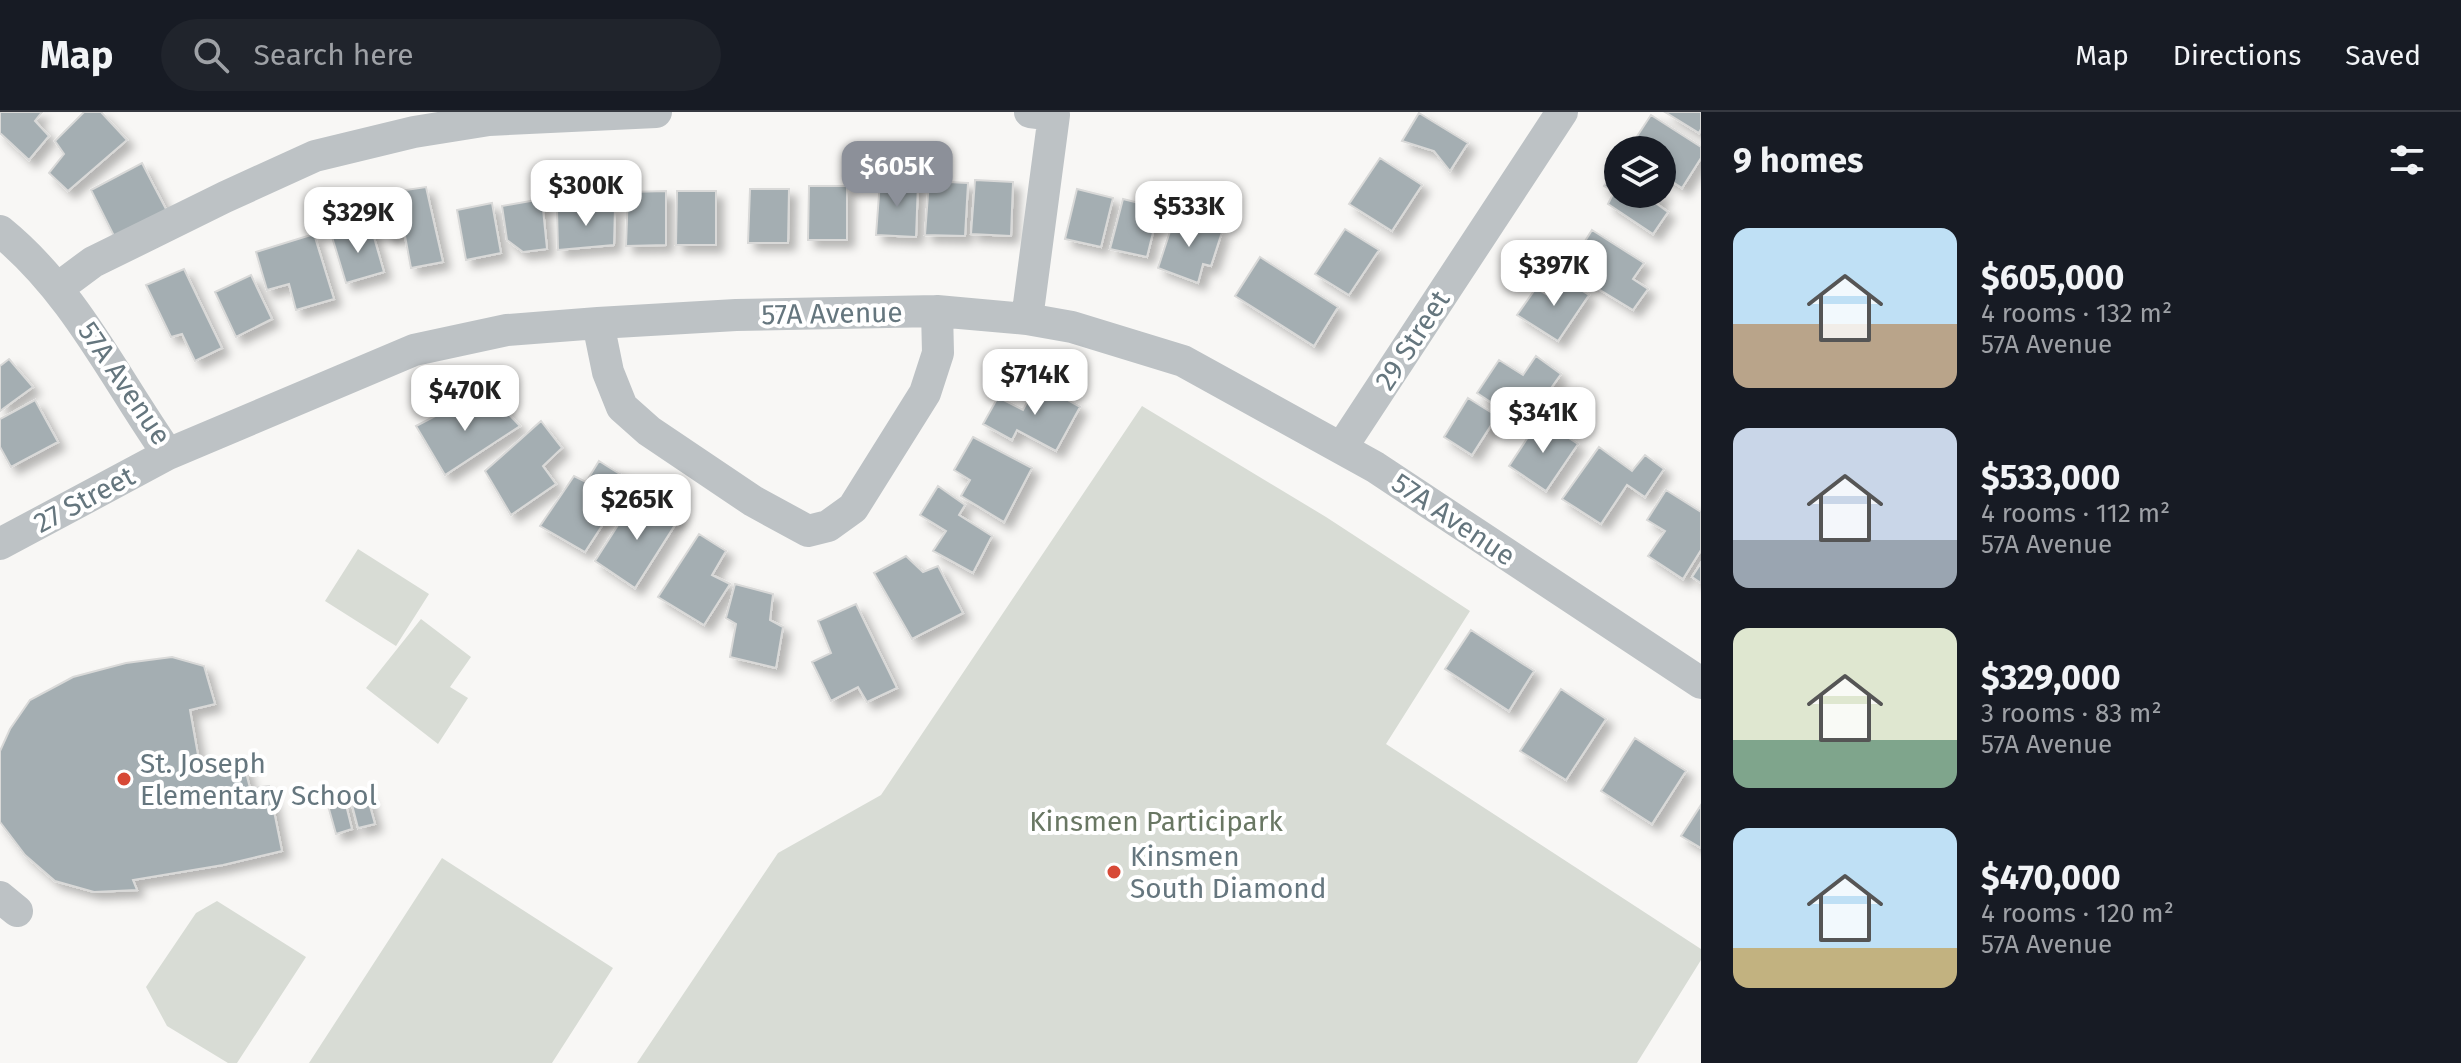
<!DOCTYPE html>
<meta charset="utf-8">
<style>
body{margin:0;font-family:"Fira Sans",sans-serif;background:#20242c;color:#f1f3f6;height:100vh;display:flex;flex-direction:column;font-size:30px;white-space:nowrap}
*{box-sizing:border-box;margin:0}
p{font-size:26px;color:#9ea1a6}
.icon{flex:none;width:44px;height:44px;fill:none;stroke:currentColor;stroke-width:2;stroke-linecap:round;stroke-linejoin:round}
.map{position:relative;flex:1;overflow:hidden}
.panel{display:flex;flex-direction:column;background:#171b24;width:760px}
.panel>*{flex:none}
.tools{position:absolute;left:1604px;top:24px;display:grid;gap:16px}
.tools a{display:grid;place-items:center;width:72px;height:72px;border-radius:50%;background:#171b24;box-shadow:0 4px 12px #0003;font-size:40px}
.price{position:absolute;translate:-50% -68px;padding:0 18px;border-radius:16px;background:#fff;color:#222;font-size:26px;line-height:52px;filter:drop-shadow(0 2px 4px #0008)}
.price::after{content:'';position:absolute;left:50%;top:48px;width:24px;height:18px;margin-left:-12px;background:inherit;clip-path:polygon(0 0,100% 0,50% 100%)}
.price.on{background:#8c9099;color:#fff}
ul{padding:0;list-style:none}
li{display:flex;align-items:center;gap:24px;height:200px;padding:0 32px}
li span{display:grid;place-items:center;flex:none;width:224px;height:160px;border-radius:16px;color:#555}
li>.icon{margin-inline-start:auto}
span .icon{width:96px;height:96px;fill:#fffc;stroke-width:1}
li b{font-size:34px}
h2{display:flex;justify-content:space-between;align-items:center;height:96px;padding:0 32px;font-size:34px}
header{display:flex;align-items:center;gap:48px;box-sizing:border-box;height:112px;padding:0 40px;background:#171b24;border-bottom:2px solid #363941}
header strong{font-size:38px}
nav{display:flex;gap:44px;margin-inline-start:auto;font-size:28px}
.search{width:560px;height:72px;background:#20242c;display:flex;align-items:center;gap:20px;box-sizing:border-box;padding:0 28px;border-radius:44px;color:#9ea1a6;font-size:30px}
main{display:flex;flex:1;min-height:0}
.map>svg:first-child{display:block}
</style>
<header>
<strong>Map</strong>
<div class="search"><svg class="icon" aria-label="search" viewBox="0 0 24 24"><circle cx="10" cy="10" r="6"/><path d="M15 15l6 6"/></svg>Search here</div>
<nav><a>Map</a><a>Directions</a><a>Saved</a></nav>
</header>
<main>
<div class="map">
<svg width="1701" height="951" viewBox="0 0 1701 951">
<defs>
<filter id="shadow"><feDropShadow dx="7" dy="7" stdDeviation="4" flood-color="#0004"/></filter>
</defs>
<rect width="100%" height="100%" fill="#f8f7f5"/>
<path fill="#d8dcd5" d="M1142,294L1326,405L1470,499L1386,632L1701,837V848L1637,951H637L778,741L881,683Z
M358,437L429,482L396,534L325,489Z
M421,507L471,545L450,575L468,586L438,632L366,576Z
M442,746L613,856L552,951H309Z
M217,789L306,845L237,951H228L167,914L146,875L196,801Z"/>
<path fill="#a4aeb2" stroke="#d9d9d8" stroke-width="2" filter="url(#shadow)" d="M0,0H42L35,9L49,24L29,48L0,21Z
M84,0H101L127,28L68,79L49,61L64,42L55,29Z
M1665,0H1701V17L1699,21Z
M1419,1L1468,31L1450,59L1434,39L1402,29Z
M1651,3L1701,35V46L1682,76L1662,63V38H1628Z
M1380,46L1422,73L1392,119L1349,92Z
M142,51L167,99L115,126L91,78Z
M1618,54V82H1663L1657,92L1668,100L1653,122L1608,92L1614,80L1604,74Z
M975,68L1013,70L1011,124L971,122Z
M880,69L918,71L916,125L876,123Z
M929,69L968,71L965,124L925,123Z
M809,74H847V128H808Z
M426,75L443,150L411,156L405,124L387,125L378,82Z
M750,77H789L788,131H748Z
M1077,77L1113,86L1101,135L1065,127Z
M666,79V133L626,134L628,80Z
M677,79H716V133H676Z
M542,87L547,137L523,140L507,128L502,94Z
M1123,87L1159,96L1147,145L1110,137Z
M492,91L501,141L466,148L457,98Z
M615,95L614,133L558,138L557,97Z
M1175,104L1222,120L1211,154L1203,152L1198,171L1158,156Z
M371,115L384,160L346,171L332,125Z
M1345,117L1379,138L1349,183L1315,162Z
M1592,118L1644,151L1633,167L1648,177L1633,198L1567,158Z
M314,122L334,187L296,198L289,172L267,178L256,140Z
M1260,145L1338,195L1314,234L1235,184Z
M184,157L222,236L195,249L182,222L171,225L146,173Z
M251,163L272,207L236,225L215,180Z
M1557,163L1589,183L1558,229L1517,203L1536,176L1546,182Z
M1536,244L1561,262L1525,313L1477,281L1499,248L1523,263Z
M9,247L33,275L0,299V254Z
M1037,271L1080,295L1056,339L1017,318L1012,328L983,312L998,285L1023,298Z
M1468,286L1497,304L1472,343L1444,325Z
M35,288L58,330L11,355L0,335V307Z
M464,289L475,295L498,291L520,314L445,363L416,314Z
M1540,307L1578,332L1546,379L1509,354Z
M541,309L562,336L543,354L556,372L511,403L485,359Z
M973,325L1032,356L1004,410L961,384L970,368L954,358Z
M1599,335L1632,359L1645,343L1664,357L1645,385L1627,373L1601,412L1562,387Z
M599,349L631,369L585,440L540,414L574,364L586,370Z
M938,374L965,393L959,403L992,424L973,461L933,439L946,419L920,403Z
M1666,378L1701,400V438L1683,467L1648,444L1665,419L1647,408Z
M651,386L680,405L635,476L595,449L627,399L639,403Z
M699,422L726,439L712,463L730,472L704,513L658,485Z
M906,444L923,460L938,454L963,501L912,527L874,461Z
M1701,451V471L1692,465Z
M735,472L773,482L770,508L783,515L776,556L730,545L736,512L726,506Z
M856,492L897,576L867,590L858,575L831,589L812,550L831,541L818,509Z
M1471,518L1534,559L1509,599L1445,557Z
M172,545L204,554L215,592L190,598L201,660L244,653L250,676L269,674L282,739L223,753L133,768L137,778L94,780L55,769L25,743L0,710V639L10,617L30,588L73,565L126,551Z
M1561,577L1606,607L1566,668L1520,639Z
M1635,626L1686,659L1652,712L1601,679Z
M366,680L375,712L358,716L350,685Z
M344,685L352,717L336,722L327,690Z
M1701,693V736L1681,724Z"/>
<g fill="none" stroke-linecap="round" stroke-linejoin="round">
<path stroke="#bdc2c5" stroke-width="32" d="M0,119C74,179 114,265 168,342
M58,176L93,150L225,85L315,44L414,20L489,8L656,0
M1027,207L1054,3L1030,0
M598,211L608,260L622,295L649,319L753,389L808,419L828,414L853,396L925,281L938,241L937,199
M1342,335L1562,0
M0,432L168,342L414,238L507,218L598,211L736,203L937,199L1027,207L1072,215L1183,249L1375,355L1701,571
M0,785L17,799"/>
</g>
<g fill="#d74936" stroke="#fff" stroke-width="3">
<circle cx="124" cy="667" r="8"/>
<circle cx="1114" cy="760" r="8"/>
</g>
<g text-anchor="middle" stroke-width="8" stroke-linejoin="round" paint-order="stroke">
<g font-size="28" fill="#65767e" stroke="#fff">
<text transform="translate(832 201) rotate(-1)" y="10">57A Avenue</text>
<text transform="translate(1412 228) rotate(-57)" y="10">29 Street</text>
<text transform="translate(125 271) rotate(56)" y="10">57A Avenue</text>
<text transform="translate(84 387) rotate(-28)" y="10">27 Street</text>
<text transform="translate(1454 407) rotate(34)" y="10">57A Avenue</text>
</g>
<g font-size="28" fill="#65767e" stroke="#fff" text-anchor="start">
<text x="140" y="661">St. Joseph<tspan x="140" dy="32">Elementary School</tspan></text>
<text x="1130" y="754">Kinsmen<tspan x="1130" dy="32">South Diamond</tspan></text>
</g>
<g font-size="28" fill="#697763" stroke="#fff">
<text x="1156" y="719">Kinsmen Participark</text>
</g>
</g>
</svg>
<div class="tools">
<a><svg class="icon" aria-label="layers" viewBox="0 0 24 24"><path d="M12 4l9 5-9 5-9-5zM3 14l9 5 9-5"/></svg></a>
</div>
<b class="price on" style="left:897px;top:97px">$605K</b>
<b class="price" style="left:586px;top:116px">$300K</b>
<b class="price" style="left:1189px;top:137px">$533K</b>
<b class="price" style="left:358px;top:143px">$329K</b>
<b class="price" style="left:1554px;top:196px">$397K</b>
<b class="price" style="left:1035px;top:305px">$714K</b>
<b class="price" style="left:465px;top:321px">$470K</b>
<b class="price" style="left:1543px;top:343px">$341K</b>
<b class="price" style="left:637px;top:430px">$265K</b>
</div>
<section class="panel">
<h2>9 homes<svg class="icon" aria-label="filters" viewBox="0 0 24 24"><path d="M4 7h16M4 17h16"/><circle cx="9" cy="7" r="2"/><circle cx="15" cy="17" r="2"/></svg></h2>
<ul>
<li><span style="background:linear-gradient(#bfe0f5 60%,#b9a48a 0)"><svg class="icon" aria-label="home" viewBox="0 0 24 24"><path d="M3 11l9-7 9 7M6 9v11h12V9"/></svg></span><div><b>$605,000</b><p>4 rooms · 132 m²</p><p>57A Avenue</p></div></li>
<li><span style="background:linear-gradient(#c9d6e8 70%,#9aa5b1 0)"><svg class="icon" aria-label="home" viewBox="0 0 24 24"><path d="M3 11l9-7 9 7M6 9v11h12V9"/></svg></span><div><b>$533,000</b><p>4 rooms · 112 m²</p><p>57A Avenue</p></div></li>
<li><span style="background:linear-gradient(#dfe7d0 70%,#7fa58c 0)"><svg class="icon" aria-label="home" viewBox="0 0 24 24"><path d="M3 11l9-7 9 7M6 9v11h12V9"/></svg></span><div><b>$329,000</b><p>3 rooms · 83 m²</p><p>57A Avenue</p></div></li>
<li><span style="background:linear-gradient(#bfe0f5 75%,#c2b280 0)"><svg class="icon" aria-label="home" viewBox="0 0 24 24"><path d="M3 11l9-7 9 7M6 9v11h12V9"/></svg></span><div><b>$470,000</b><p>4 rooms · 120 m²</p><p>57A Avenue</p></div></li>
</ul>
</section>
</main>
